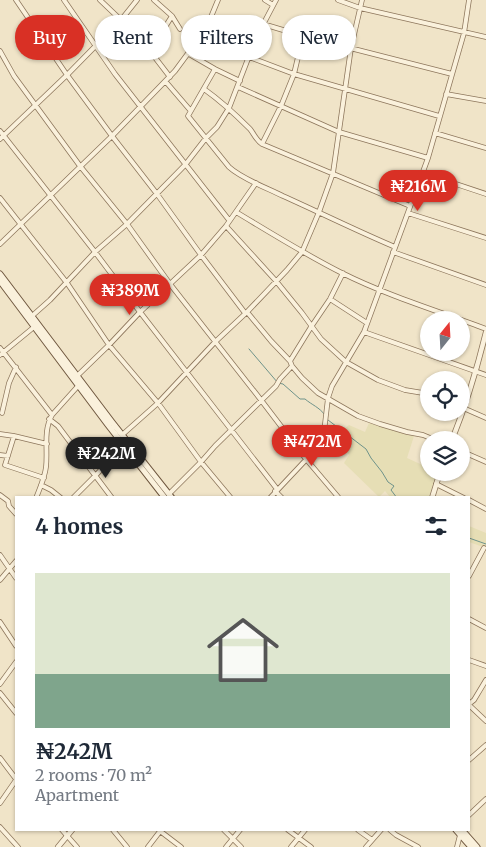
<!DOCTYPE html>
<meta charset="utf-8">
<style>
body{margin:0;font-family:Merriweather,serif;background:#f2f2f3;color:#1f2937;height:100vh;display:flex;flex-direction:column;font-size:19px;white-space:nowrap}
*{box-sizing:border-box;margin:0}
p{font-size:16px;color:#747a83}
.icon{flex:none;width:28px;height:28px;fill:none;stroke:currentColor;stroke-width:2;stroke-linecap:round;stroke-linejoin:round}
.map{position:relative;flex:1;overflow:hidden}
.details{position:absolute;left:15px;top:496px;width:455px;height:335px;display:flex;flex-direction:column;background:#fff;border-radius:0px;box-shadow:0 1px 4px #0004}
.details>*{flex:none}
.top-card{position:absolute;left:15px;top:15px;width:456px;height:45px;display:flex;gap:10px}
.needle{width:32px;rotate:18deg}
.tools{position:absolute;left:420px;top:311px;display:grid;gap:10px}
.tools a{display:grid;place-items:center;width:50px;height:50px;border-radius:50%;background:#fff;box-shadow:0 1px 4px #0004;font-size:25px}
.price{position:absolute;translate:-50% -42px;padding:0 11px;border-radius:18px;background:#d93025;color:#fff;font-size:16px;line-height:32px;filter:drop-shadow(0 1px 2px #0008)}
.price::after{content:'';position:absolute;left:50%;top:30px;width:15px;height:11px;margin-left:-8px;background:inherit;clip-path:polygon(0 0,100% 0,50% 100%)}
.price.on{background:#222;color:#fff}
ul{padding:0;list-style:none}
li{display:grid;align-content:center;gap:10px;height:265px;padding:0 20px}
li span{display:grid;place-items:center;height:155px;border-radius:0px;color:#555}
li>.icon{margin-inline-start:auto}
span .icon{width:90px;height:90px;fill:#fffc;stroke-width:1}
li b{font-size:21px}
h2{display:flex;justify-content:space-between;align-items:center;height:60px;padding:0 20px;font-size:21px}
.pill{padding:0 18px;border-radius:22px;background:#fff;box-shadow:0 1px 4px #0004;font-size:18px;line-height:45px}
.pill.on{background:#d93025;color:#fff}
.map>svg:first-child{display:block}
</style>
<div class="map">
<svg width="486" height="847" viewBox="0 0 486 847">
<rect width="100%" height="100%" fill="#f0e4c8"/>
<path fill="#e6deb5" d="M369,423L414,436L407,458L429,468V472L437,473L429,497H390L385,491L379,497L344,463L349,455L336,436L349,425L365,432Z
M469,526L486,533V548L469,542Z"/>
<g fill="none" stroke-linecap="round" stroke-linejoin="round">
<path stroke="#6f938a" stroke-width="1" d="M249,349L278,383L283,384L300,399H305C312,405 319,407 325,415
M328,420L366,449L371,458L382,472L388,482L394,486L391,490L397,498
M469,538L486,544"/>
<g stroke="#8d765c" stroke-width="5.5">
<path id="minor" d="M16,0L67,75L112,136L157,194L201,255L245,313
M64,0L115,74L229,220
M100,0L121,20L150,51L170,77
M154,0L172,16L180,29
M265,0L273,5
M338,0L360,8L486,37
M210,22L256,38
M263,24L303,36L452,74
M0,51L14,76L80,166L127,224L170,284L261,400L306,459L339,498
M150,51L172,16
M189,54L215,69L240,81
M249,57L294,74L439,116
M215,69L188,116L229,167C242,179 267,188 283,196C321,213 357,231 395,247
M166,82L190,110
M238,87L339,132L428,158
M204,89C221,101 235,114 250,129C254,134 256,140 262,144L410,206
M446,94L486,101
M0,131L95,252L140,312L277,489
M435,133L486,148
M0,139L67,75L121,20L137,0
M262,144L281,106L294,74L303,36
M423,173L486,194
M0,198L67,283L109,345L158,403L201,462L231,498
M236,212C271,233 306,255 342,273C388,296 438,311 486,329
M408,213L486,238
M226,226L276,281L302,313L321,339L346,362L378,380L405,390L429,394
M0,244L112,136L175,71L206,29L218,0
M393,252L486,285
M330,299L367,323
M247,312L271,341L290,361L292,366L302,378L318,393L358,416L380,424L407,432L423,435L435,440
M32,316L50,300L95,252L127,224L185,165L206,138L217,127L229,108L256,38L276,0
M364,332L486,375
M0,348L52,415
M0,355L34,327
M290,361L311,327L330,299L343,273
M77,376L109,345L140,312L201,255L226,226L256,183
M461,407L486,418
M2,413L9,383L16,367
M49,419L58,426L112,498
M0,434L14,436L47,444
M122,435L158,403L215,342L247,312L287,270L302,252L319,212L333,173L351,48L362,0
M14,436L5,465L44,478
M461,451L486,462
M0,455L8,456
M436,484L464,498
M41,485L51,490L61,498
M275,491L282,498
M169,494L201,462L215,446L276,386L280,379L292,366
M0,495L8,501L9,506L16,514
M36,498C40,488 45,477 46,467C48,449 43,431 52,415L78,386
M73,498L96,475L124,445
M270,498L317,448L324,432L328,398L332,386L364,332L428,158L464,33L469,0
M469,500L486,509
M0,555L16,578
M469,576L484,548
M0,580L16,561
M469,619L486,628
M0,622L16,646
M469,660L486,666
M0,684L16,662
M0,693L16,713
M469,704L474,700L486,680
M469,705L486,721
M0,758L16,779
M469,760L486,745
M0,803L16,780
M469,815L486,799
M0,827L18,847
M62,830L77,847
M113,830L127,847
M224,830L241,847
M288,830L311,847
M358,830L372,840
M390,830L396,835L418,847
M160,831L181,847
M148,847L161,830
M226,847L240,830
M291,847L305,830
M366,847L381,830
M457,847L460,835"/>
</g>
<g stroke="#8d765c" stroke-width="6">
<path id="tertiary" d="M452,440C466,405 477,369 486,332
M432,498L440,472
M58,847L72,830"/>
</g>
<g stroke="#6f573f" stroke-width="7">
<path id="secondary" d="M0,274L112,422L172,498
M0,281L108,425L165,498
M456,830L471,847
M462,830L477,847"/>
</g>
<use href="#minor" stroke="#faf1dc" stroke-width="4"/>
<use href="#tertiary" stroke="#faf1dc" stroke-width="4.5"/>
<use href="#secondary" stroke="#faf1dc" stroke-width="5"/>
</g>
</svg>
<div class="tools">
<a><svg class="needle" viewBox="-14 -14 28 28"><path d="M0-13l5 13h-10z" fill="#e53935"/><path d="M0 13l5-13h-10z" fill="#747a83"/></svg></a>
<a><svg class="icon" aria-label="locate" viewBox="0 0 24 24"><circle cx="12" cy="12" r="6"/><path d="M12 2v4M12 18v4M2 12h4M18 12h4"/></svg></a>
<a><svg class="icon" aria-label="layers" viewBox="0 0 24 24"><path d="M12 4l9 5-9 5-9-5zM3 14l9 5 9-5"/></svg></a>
</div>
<b class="price" style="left:418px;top:212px">₦216M</b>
<b class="price" style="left:130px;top:316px">₦389M</b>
<b class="price" style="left:312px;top:467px">₦472M</b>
<b class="price on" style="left:106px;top:479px">₦242M</b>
<div class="top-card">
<a class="pill on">Buy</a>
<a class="pill">Rent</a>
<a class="pill">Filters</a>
<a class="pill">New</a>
</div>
<section class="details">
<h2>4 homes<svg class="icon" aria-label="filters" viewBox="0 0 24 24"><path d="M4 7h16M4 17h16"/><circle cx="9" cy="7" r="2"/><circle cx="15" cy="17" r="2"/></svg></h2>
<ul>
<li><span style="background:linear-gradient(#dfe7d0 65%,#7fa58c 0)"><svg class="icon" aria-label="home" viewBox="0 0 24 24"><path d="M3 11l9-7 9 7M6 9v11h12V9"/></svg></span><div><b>₦242M</b><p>2 rooms · 70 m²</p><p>Apartment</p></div></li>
</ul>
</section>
</div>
